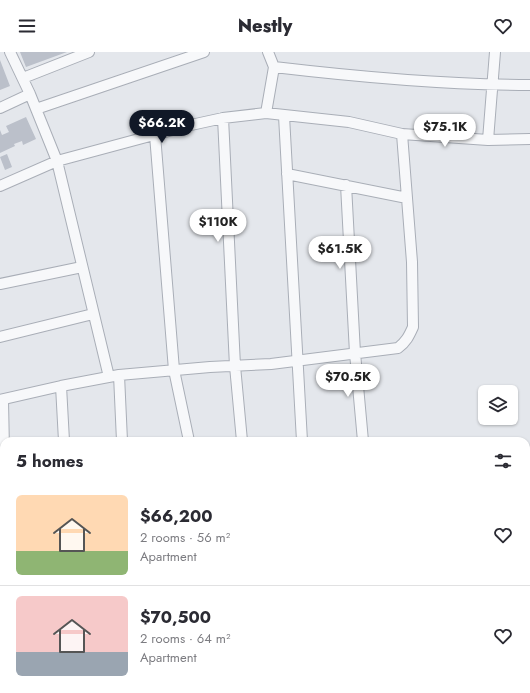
<!DOCTYPE html>
<meta charset="utf-8">
<style>
body{margin:0;font-family:Jost,sans-serif;background:#f7f7f7;color:#2b2b33;height:100vh;display:flex;flex-direction:column;font-size:15px;white-space:nowrap}
*{box-sizing:border-box;margin:0}
p{font-size:13px;color:#7c7c81}
.icon{flex:none;width:22px;height:22px;fill:none;stroke:currentColor;stroke-width:2;stroke-linecap:round;stroke-linejoin:round}
.map{position:relative;flex:1;overflow:hidden}
.sheet{position:absolute;left:0px;top:385px;width:530px;height:256px;display:flex;flex-direction:column;background:#fff;border-radius:12px 12px 0 0;box-shadow:0 1px 3px #0004}
.sheet>*{flex:none}
.controls{position:absolute;left:478px;top:333px;display:grid;gap:8px}
.controls a{display:grid;place-items:center;width:40px;height:40px;border-radius:6px;background:#fff;box-shadow:0 1px 3px #0004;font-size:20px}
.price{position:absolute;translate:-50% -34px;padding:0 9px;border-radius:14px;background:#fff;color:#222;font-size:13px;line-height:26px;filter:drop-shadow(0 1px 2px #0008)}
.price::after{content:'';position:absolute;left:50%;top:24px;width:12px;height:9px;margin-left:-6px;background:inherit;clip-path:polygon(0 0,100% 0,50% 100%)}
.price.current{background:#111827;color:#fff}
ul{padding:0;list-style:none}
li{display:flex;align-items:center;gap:12px;height:100px;padding:0 16px}
li+li{border-top:1px solid #e1e1e2}
li span{display:grid;place-items:center;flex:none;width:112px;height:80px;border-radius:6px;color:#555}
li>.icon{margin-inline-start:auto}
span .icon{width:48px;height:48px;fill:#fffc;stroke-width:1}
li b{font-size:17px}
h2{display:flex;justify-content:space-between;align-items:center;height:48px;padding:0 16px;font-size:17px}
header{display:flex;justify-content:space-between;align-items:center;height:52px;padding:0 16px;background:#fff;font-size:18px;font-weight:800}
.map>svg:first-child{display:block}
</style>
<header><svg class="icon" aria-label="menu" viewBox="0 0 24 24"><path d="M4 6h16M4 12h16M4 18h16"/></svg>Nestly<svg class="icon" aria-label="heart" viewBox="0 0 24 24"><path d="M12 20l-8-8c-3-5 5-10 8-4 3-6 11-1 8 4z"/></svg></header>
<div class="map">
<svg width="530" height="641" viewBox="0 0 530 641">
<rect width="100%" height="100%" fill="#e4e7ec"/>
<path fill="#9fb4cc" d="M530,399V493L526,495V404Z
M365,637H414L412,641H363Z"/>
<path fill="#bbc0ca" d="M20,0H67L26,15Z
M0,8L10,34L0,38Z
M26,65L36,87L23,93L22,89L14,92L15,94L0,101V78L2,83L9,80L6,74Z
M7,102L12,115L5,118L0,105Z"/>
<g fill="none" stroke-linecap="round" stroke-linejoin="round">
<g stroke="#a9aeb7" stroke-width="12">
<path id="minor" d="M495,0L488,88L530,87
M274,15C359,25 445,33 530,33
M23,26L89,0
M0,56L30,42
M36,57L204,0
M266,61L274,15L268,0
M284,64L302,389
M223,66L235,314L242,389
M402,82L488,88
M155,83L174,318L189,389
M287,122L407,146
M346,133L355,301L363,389
M0,134L57,109L109,325
M0,232L82,215
M0,285L93,262
M119,323L122,389
M61,334L64,389
M0,348L61,334L119,323L210,315L271,312L398,296C406,290 409,284 413,275L412,210L402,82L349,70L266,61L223,66L191,73L57,109L30,42L10,0
M3,348L4,398
M0,509H4
M11,637L12,641
M57,637L59,641
M157,637L158,641
M211,637V641
M270,637L271,641
M324,637L325,641
M95,641L112,637"/>
</g>
<use href="#minor" stroke="#f7f8fa" stroke-width="10"/>
</g>
</svg>
<div class="controls">
<a><svg class="icon" aria-label="layers" viewBox="0 0 24 24"><path d="M12 4l9 5-9 5-9-5zM3 14l9 5 9-5"/></svg></a>
</div>
<b class="price current" style="left:162px;top:92px">$66.2K</b>
<b class="price" style="left:445px;top:96px">$75.1K</b>
<b class="price" style="left:218px;top:191px">$110K</b>
<b class="price" style="left:340px;top:218px">$61.5K</b>
<b class="price" style="left:348px;top:346px">$70.5K</b>
<section class="sheet">
<h2>5 homes<svg class="icon" aria-label="filters" viewBox="0 0 24 24"><path d="M4 7h16M4 17h16"/><circle cx="9" cy="7" r="2"/><circle cx="15" cy="17" r="2"/></svg></h2>
<ul>
<li><span style="background:linear-gradient(#ffd9b3 70%,#8fb573 0)"><svg class="icon" aria-label="home" viewBox="0 0 24 24"><path d="M3 11l9-7 9 7M6 9v11h12V9"/></svg></span><div><b>$66,200</b><p>2 rooms · 56 m²</p><p>Apartment</p></div><svg class="icon" aria-label="heart" viewBox="0 0 24 24"><path d="M12 20l-8-8c-3-5 5-10 8-4 3-6 11-1 8 4z"/></svg></li>
<li><span style="background:linear-gradient(#f6c9c9 70%,#9aa5b1 0)"><svg class="icon" aria-label="home" viewBox="0 0 24 24"><path d="M3 11l9-7 9 7M6 9v11h12V9"/></svg></span><div><b>$70,500</b><p>2 rooms · 64 m²</p><p>Apartment</p></div><svg class="icon" aria-label="heart" viewBox="0 0 24 24"><path d="M12 20l-8-8c-3-5 5-10 8-4 3-6 11-1 8 4z"/></svg></li>
</ul>
</section>
</div>
